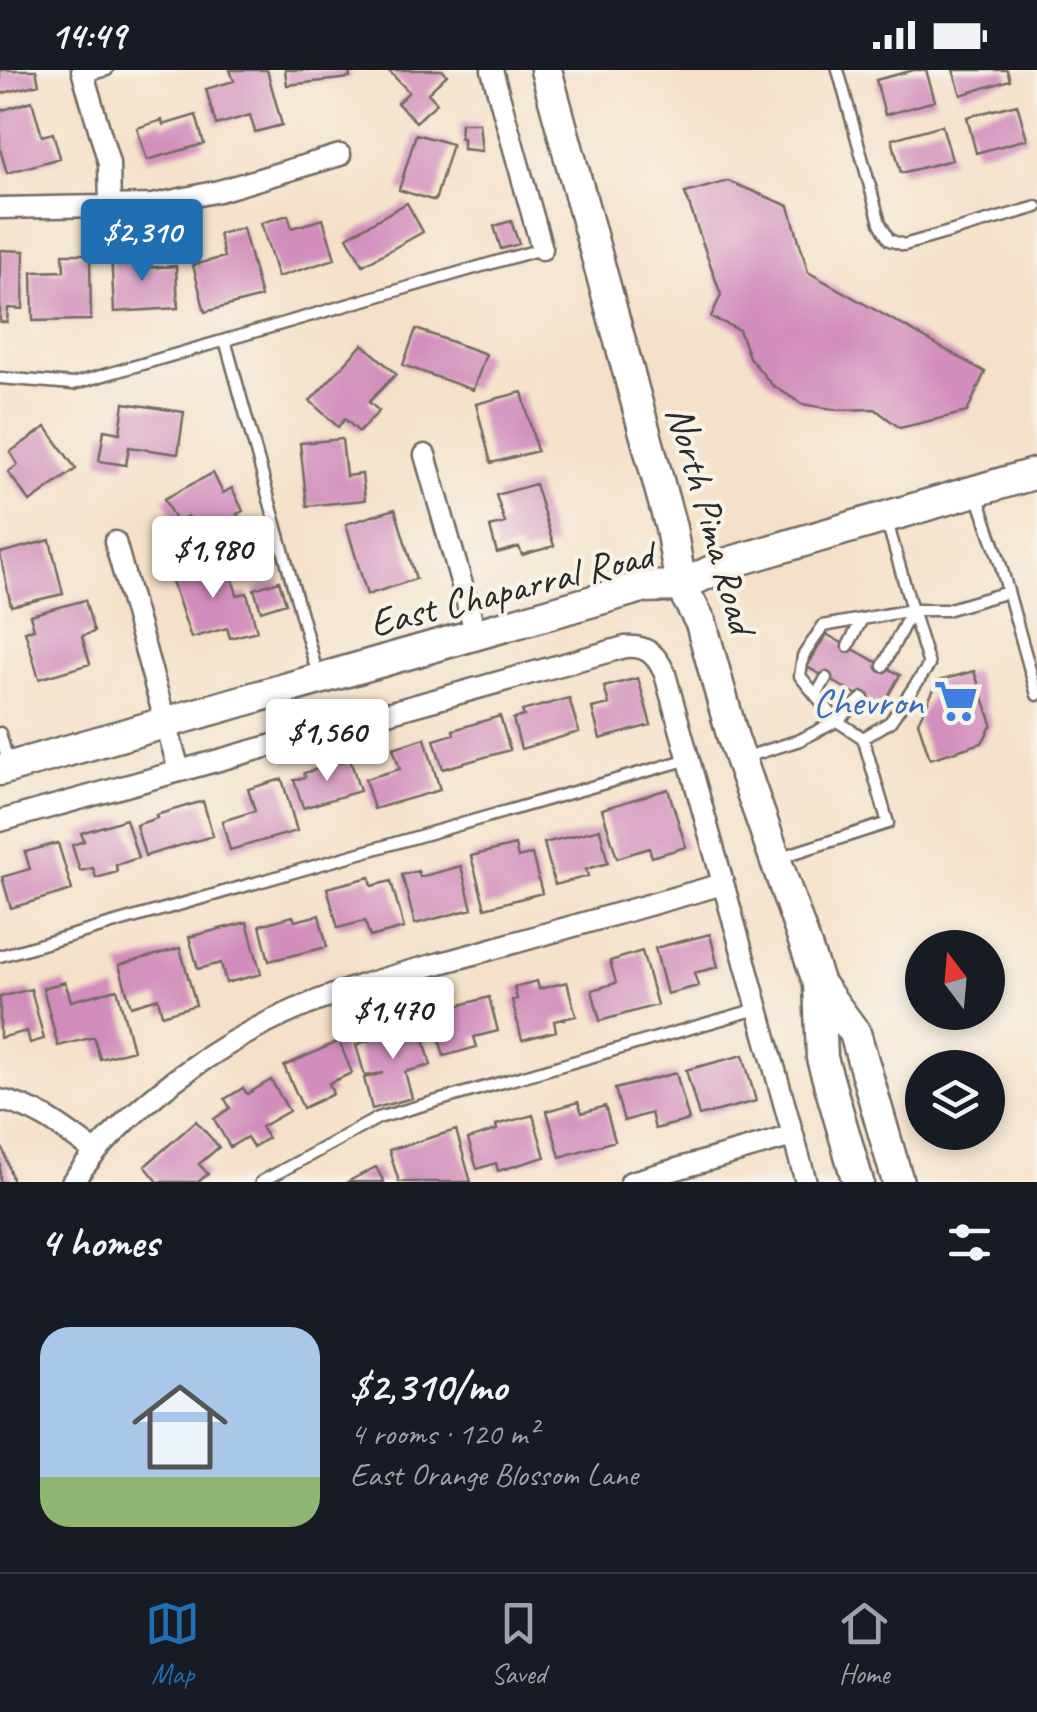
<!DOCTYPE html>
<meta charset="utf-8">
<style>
body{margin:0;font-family:Caveat,sans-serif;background:#20242c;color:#f1f3f6;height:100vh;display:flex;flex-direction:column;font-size:38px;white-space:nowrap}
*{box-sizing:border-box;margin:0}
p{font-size:32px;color:#9ea1a6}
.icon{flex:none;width:55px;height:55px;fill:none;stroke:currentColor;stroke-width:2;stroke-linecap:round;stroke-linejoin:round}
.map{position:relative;height:1112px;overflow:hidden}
.sheet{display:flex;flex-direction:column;background:#171b24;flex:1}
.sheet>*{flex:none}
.needle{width:65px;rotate:344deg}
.tools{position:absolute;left:905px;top:860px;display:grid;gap:20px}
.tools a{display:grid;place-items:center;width:100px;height:100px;border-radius:50%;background:#171b24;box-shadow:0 5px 15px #0003;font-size:50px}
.price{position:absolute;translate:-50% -85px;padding:0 22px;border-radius:10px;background:#fff;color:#222;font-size:32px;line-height:65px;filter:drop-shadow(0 2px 5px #0008)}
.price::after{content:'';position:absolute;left:50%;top:60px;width:30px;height:22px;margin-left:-15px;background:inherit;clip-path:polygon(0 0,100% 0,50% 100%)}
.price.on{background:#1f6fb2;color:#fff}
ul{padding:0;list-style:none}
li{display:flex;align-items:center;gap:30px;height:250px;padding:0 40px}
li span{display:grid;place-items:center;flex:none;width:280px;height:200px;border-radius:30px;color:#555}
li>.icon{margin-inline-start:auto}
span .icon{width:120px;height:120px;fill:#fffc;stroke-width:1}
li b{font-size:42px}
h2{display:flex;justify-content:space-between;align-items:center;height:120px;padding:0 40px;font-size:42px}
.status{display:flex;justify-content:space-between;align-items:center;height:70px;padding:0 50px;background:#171b24;direction:ltr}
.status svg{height:28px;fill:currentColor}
.menu{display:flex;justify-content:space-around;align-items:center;height:140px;border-top:2px solid #363941;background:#171b24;font-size:28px;color:#9ea1a6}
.menu a{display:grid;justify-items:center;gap:5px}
.menu .on{color:#1f6fb2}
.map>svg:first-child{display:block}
</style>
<div class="status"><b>14:49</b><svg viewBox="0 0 49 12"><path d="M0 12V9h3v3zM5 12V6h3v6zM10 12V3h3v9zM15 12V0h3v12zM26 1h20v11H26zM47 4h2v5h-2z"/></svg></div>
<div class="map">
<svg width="1037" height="1112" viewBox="0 0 1037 1112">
<rect width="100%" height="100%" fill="#f7f3e8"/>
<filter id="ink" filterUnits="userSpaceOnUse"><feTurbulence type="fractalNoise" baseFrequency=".01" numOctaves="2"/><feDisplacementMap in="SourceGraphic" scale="20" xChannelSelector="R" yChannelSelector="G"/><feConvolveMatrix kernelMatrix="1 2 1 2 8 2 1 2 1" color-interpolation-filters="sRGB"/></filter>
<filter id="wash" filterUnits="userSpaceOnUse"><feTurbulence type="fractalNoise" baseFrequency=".0048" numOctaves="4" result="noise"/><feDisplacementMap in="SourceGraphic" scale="40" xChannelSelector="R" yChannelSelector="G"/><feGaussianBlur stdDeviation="2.25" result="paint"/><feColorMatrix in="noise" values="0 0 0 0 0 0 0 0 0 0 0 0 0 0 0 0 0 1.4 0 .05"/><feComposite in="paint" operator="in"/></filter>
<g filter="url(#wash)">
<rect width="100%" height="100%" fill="#f5e1c9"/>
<g id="blocks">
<path fill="#d28dbc" d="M0,0H36L39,14L0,24Z
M230,0H267L282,55L255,62L250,45L216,55L206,19L234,11Z
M285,0H349L350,8L287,15Z
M388,0H442L447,5L428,23L437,33L416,52L397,33L409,22Z
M914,0H926L935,31L885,45L876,10Z
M953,0H1007L1010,10L961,25Z
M32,31L42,66L53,63L60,88L7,103L0,79V41Z
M1017,34L1027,69L976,83L967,47Z
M196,45L204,74L147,90L137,58L162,50L163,55Z
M461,53H479L482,81L463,79V68H460Z
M942,55L952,90L901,103L892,69Z
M416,64L452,74L435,131L399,120Z
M728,111L789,136L808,202L985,302L967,342L900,358L875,339L839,340L802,334L772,315L749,287L739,260L711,247L721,225L685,123Z
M407,133L423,162L363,195L347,167Z
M288,145L292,158L323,149L335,189L278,207L261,153Z
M511,151L519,174L501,179L494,156Z
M243,158L261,227L205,242L193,195L224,187L219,164Z
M0,180L24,181L23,239L8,238L7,252H0Z
M140,181L141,198L176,196L178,238L114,242L111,182Z
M63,184H90L91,250L33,251L32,202L64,201Z
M416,259L486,284L473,320L403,295Z
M363,274L396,304L369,332L379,341L359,362L345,349L338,357L310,331Z
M522,322L537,381L491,393L476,334Z
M124,333L184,342L178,384L129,377L126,395L99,391L104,360L120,363Z
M46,357L76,399L30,432L8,402L18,395L10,382Z
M342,369L346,406L362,404L365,430L307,436L300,373Z
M213,403L223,423L232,418L243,441L237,444L243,456L204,476L188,446L176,452L164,429Z
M535,414L554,476L522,485L519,477L497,483L490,457L505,453L496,425Z
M395,439L416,509L367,525L346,454Z
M50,470L63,524L11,536L0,483Z
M227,489L237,525L247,523L257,561L230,568L227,558L191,568L170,505Z
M279,511L286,533L261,541L254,519Z
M85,530L94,562L82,566L90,594L39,609L25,561L34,559L30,545Z
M826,564L900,605L881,638L807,597Z
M974,601L992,654L982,673L930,689L918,652L938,611Z
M638,608L651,655L600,669L592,638L609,634L604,617Z
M569,628L579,662L521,679L513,649L524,646L522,641Z
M500,646L510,680L443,699L434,670L454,664L453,660Z
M425,668L440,720L374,739L365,709L400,699L393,678Z
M350,689L360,721L303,738L294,710L305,707L304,703Z
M282,709L297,761L230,780L222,751L255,741L248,719Z
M668,719L686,777L652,787L649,778L617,788L602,739Z
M203,731L213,766L145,786L136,755L157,748L156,745Z
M126,749L138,788L116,795L117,802L96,808L93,798L80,801L72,775L84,771L81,763Z
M600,759L608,793L586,799L588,806L555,815L544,773Z
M58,773L72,820L11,838L2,807L30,799L25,782Z
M515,775L518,788L532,784L542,823L485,838L471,786Z
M461,796L472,839L415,854L402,805L418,801L420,807Z
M370,807L372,816L391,811L404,858L370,867L365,851L338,858L327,818Z
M319,845L327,877L269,891L260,855L293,846L295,851Z
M247,852L261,904L226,913L221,893L198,899L189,867Z
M710,864L718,897L694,903L698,916L667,924L655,878Z
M180,878L196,935L162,945L158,928L131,936L119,895Z
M642,881L657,935L600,951L592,920L616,913L610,891Z
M537,911L539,919L567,912L576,946L554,951L556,961L522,970L512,930L517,929L514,917Z
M65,912L71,931L117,919L133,980L100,989L94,967L58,976L43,918Z
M31,919L44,969L30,973L27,961L0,968V927Z
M489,927L498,961L474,967L477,977L444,986L432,943Z
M418,948L431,995L405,1002L412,1028L372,1039L364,1008L383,1003L365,1006L356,975L389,962L387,957Z
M339,971L352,1003L329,1013L333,1024L303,1038L284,996Z
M743,985L756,1031L699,1046L686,1000Z
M676,1003L689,1050L655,1059L651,1043L624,1051L615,1019Z
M271,1010L289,1041L261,1057L268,1068L253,1077L247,1067L230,1077L214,1049L230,1038L225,1029L243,1018L247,1024Z
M578,1032L582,1043L605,1036L615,1071L560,1087L547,1041Z
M533,1045L545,1087L498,1101L496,1093L477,1099L468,1069L497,1060L496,1055Z
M196,1051L219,1077L199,1094L208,1104L198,1112H158L145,1096Z
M456,1060L471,1112H399L389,1080Z
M3,1079L13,1112H0V1080Z
M376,1097L384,1112H347Z"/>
</g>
</g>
<g filter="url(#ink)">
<use href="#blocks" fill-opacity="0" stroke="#726b62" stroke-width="2.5"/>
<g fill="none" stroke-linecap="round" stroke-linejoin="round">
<g stroke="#726b62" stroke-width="15">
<path id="service" d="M838,0L880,153L889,170L904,175L1037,137
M85,6L107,0
M225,270L318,606
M0,308L73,314L541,179
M976,422L999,489L1037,625
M886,448L912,540H946L1008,522
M848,576L862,549
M883,596L912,540
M816,626L826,608
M863,628L837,651L800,606L803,586L823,556L912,540
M0,663L9,695
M863,668L890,652L929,595L912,540
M746,687L800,670L837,651L863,668L888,753L778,788
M0,886L689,689
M261,1112L378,1048L757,939"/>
</g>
<g stroke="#726b62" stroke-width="25">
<path id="minor" d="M82,0L109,93L110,138
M492,0L542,179
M0,138L152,135L219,121L340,85
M425,385L476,564
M115,472L179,700
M0,751L625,577C647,575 657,585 665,604L806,1112
M0,1030C37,1037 65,1060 95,1082
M72,1112C137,1025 239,956 342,922C387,906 435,895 481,882C561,860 642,837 723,814
M631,1112L793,1066"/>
</g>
<g stroke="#726b62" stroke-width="35">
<path id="secondary" d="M546,0L671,458L681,516L701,553L733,668L819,914L822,988L858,1112
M0,700L642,517L681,516L728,493L1037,403
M819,914L855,963L898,1112"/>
</g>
<use href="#service" stroke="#fff" stroke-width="10"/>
<use href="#minor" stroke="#fff" stroke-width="20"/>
<use href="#secondary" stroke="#fff" stroke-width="30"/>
</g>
</g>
<defs>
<g id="supermarket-bare" transform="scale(3.45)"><path d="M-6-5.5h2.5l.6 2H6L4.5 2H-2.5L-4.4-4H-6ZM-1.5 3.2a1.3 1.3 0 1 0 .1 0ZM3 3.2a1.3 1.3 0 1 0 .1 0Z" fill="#3f7fe0" stroke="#f7f3e8" stroke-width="2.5" paint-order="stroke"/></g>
</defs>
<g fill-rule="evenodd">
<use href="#supermarket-bare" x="956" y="631"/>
</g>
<g text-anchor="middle" stroke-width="8" stroke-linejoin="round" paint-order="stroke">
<g font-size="40" fill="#2b2b2b" stroke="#f7f3e8">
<text transform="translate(712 449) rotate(74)" y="14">North Pima Road</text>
<text transform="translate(511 518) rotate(-14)" y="14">East Chaparral Road</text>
</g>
<g font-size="40" fill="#366cbe" stroke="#f7f3e8" text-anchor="end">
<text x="923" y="645">Chevron</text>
</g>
</g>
</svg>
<div class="tools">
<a><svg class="needle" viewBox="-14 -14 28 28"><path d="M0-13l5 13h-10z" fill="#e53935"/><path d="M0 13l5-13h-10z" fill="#9ea1a6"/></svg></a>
<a><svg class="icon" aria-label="layers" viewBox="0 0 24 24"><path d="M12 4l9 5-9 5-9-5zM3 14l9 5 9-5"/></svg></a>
</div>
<b class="price on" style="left:142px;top:214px">$2,310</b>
<b class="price" style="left:213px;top:531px">$1,980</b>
<b class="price" style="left:327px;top:714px">$1,560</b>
<b class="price" style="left:393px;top:992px">$1,470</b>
</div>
<section class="sheet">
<h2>4 homes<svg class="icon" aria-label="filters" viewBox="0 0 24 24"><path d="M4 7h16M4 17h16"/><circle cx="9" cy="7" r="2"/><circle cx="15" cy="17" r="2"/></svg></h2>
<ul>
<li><span style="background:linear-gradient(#a9c7e8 75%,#8fb573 0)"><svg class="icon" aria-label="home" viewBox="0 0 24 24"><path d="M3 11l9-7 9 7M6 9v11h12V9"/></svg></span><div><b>$2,310/mo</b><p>4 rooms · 120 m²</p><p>East Orange Blossom Lane</p></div></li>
</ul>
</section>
<nav class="menu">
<a class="on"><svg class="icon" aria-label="map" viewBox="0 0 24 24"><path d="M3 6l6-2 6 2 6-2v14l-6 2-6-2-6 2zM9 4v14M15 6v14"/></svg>Map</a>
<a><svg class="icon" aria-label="saved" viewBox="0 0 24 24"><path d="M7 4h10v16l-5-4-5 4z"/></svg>Saved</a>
<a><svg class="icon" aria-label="home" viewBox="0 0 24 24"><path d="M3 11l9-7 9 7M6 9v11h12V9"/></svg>Home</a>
</nav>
